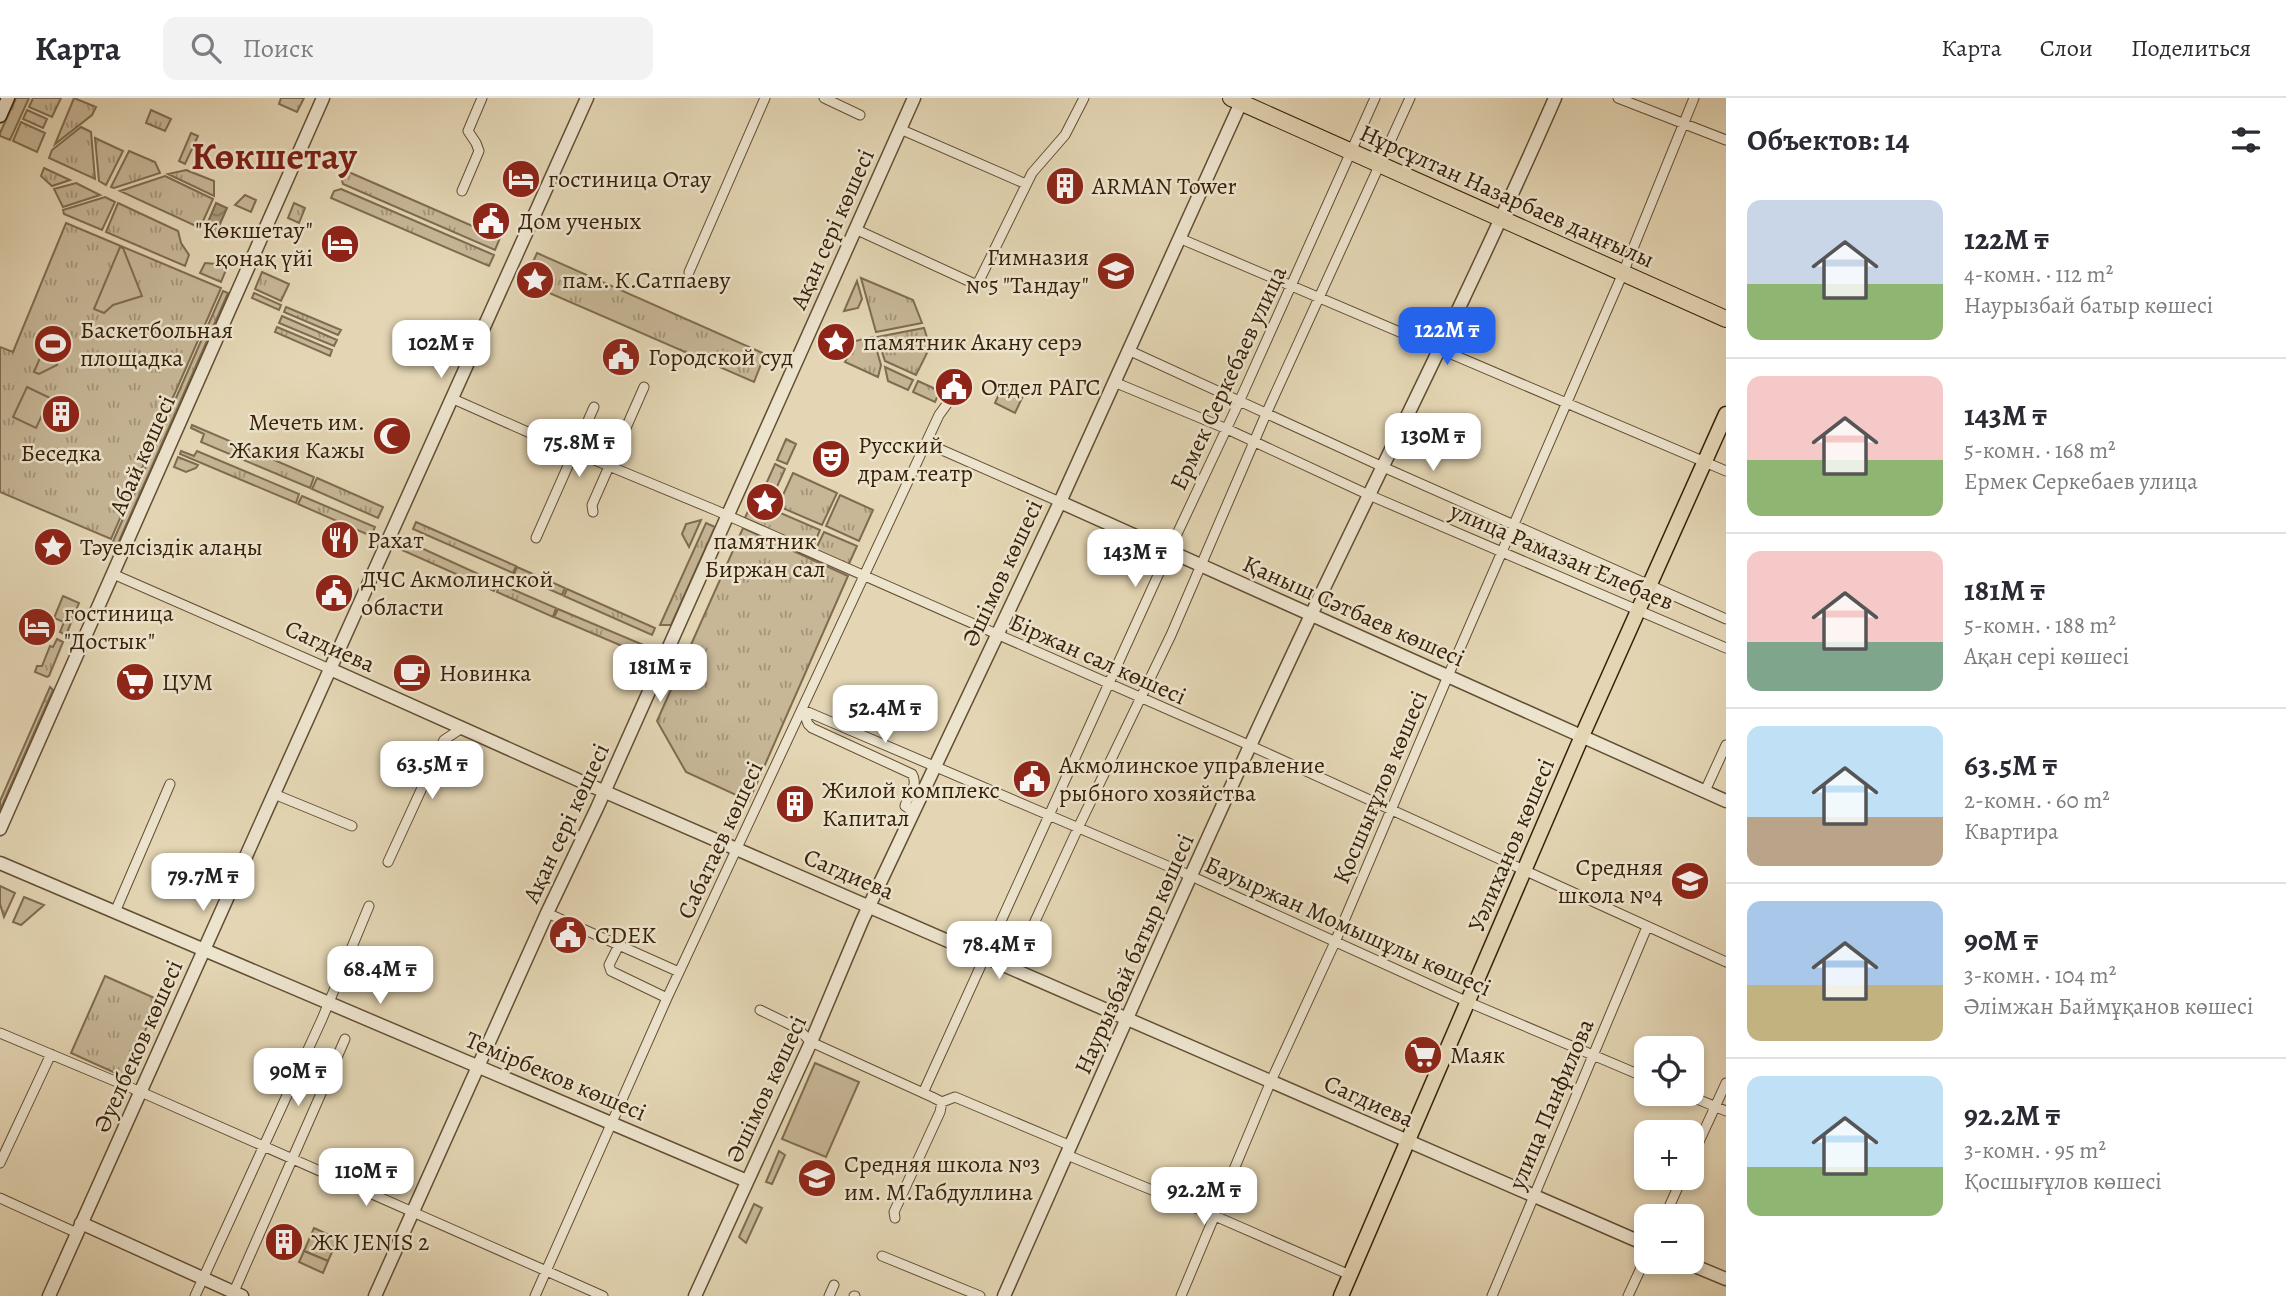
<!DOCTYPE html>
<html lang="ru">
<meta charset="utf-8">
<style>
body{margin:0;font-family:Alegreya,serif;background:#f2f2f3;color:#2b2b33;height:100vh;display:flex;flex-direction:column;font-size:26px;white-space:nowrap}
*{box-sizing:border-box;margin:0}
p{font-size:23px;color:#7c7c81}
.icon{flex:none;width:38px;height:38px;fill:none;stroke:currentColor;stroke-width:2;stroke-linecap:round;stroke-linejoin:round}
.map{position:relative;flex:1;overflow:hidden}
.sheet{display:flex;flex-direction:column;background:#fff;width:560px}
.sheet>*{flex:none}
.tools{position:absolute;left:1634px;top:938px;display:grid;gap:14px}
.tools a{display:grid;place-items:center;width:70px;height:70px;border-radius:14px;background:#fff;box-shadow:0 4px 10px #0003;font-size:35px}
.price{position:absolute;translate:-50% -60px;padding:0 16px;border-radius:14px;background:#fff;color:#222;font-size:23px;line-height:46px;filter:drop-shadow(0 2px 4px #0008)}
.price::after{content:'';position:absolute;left:50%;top:42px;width:21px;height:16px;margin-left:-10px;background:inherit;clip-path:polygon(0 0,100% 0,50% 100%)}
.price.selected{background:#2563eb;color:#fff}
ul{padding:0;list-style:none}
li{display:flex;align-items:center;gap:21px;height:175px;padding:0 21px}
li+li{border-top:2px solid #e1e1e2}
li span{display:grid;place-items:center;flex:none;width:196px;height:140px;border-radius:14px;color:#555}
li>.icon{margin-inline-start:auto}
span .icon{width:84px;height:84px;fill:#fffc;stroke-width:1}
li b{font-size:30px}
h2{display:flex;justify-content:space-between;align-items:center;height:84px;padding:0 21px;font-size:30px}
header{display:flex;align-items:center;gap:42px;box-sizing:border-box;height:98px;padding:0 35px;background:#fff;border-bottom:2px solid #e1e1e2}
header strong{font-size:33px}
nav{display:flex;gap:38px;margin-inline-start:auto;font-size:24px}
.search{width:490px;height:63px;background:#f2f2f3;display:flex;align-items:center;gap:18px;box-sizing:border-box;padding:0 24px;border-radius:14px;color:#7c7c81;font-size:26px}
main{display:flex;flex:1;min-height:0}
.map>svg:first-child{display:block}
</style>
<header>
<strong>Карта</strong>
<div class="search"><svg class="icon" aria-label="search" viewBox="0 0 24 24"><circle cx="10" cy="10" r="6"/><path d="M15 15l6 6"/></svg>Поиск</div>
<nav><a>Карта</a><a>Слои</a><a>Поделиться</a></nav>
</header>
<main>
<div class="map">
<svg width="1726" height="1198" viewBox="0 0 1726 1198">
<defs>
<pattern id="grass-tufts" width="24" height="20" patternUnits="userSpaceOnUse" patternTransform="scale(1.75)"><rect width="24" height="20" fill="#c7b797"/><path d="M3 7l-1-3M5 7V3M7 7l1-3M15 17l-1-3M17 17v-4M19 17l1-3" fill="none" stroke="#a29479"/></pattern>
<pattern id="water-waves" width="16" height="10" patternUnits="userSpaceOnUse" patternTransform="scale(1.75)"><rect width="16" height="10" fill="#a9987a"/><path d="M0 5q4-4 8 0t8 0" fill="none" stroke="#8a7c62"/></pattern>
</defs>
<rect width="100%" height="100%" fill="#e4d6b4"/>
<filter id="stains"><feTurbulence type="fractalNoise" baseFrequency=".00286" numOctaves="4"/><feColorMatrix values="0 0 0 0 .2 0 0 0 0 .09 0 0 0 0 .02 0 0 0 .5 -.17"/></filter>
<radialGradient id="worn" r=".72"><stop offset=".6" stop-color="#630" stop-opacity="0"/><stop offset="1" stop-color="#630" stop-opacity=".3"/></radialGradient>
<path fill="url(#grass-tufts)" stroke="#7f6c50" stroke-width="2" d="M16,0H29L10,42L0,38V35Z
M33,0H61L52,19L29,9Z
M74,0L96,9L92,17L55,46Z
M281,0H304L297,14L279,6Z
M27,12L47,21L43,30L23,21Z
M151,12L171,21L165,33L146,25Z
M21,24L45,35L37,54L13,43Z
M81,29L91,34L95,81L49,60L52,52Z
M191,35L198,38L185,66L179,63Z
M95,40L123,53L106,87L99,83Z
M129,53L155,64L160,75L114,90L111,89Z
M44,70L70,82L52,88L41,78Z
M186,72L214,83V98L168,76Z
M344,72L500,140L495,152L343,86L341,79Z
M165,78L213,101L200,130L120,93Z
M76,85L100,97L63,109L54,91Z
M341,91L494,157L489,168L331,100L334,93Z
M245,97L256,102L251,114L235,107Z
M105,99L115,104L102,132L64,116L63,112Z
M118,105L178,133L181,145L189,157L185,168L106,134Z
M294,105L305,110L299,125L288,120Z
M66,125L221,190L111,441L0,394V249L13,254Z
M537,155L765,256L754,284L524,184Z
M230,162L221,184L200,175L205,165L217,166Z
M262,174L289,186L281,203L255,191Z
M861,180L913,202L922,225L876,234Z
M857,183L862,201L858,210L844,213Z
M223,193L228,195L116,450L111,448Z
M254,195L281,207L279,212L252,200Z
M286,209L341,232L338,237L284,214Z
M282,218L337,242L334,248L279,225Z
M277,229L332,252L330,258L275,234Z
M924,230L930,249L916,277L885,263L877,239Z
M873,239L881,267L878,279L845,264L855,243Z
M885,269L913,282L908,292L888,283Z
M918,283L940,293L935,304L913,294Z
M192,327L314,379L310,390L201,344L204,336L191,330Z
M786,341L796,346L787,366L777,362Z
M181,353L194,358L197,353L299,396L296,405L180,356Z
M178,359L198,367L196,370L186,374L174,369Z
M775,366L785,371L776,391L766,386Z
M793,375L837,395L822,427L778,408Z
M317,380L383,409L378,420L312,391Z
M840,397L873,412L859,443L826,428Z
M302,398L375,429L371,438L298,406Z
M749,411C757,416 763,419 774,417L776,413L820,432L812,451L744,422Z
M701,422L689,449L682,436L686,426Z
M416,424L516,468L513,475L413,431Z
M706,425L715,429L671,527H660Z
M743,430L848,478L749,703L686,674L657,623Z
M824,434L857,448L848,468L815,453Z
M406,443L498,485L494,493L402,452Z
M517,469L565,490L562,497L514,476Z
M500,486L556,510L553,519L497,494Z
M567,491L655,530L652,537L564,498Z
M63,498L79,505L66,537L60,534L64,524L54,520Z
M558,511L646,548L643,557L554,519Z
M57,541L63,544L49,578L47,579L35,574L37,568H42L50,548L53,549Z
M50,589L53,592L0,712V703Z
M0,788L15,795L4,819L0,806Z
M24,799L44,807L21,827L13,824Z
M105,878L159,902L124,979L71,955Z
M779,1053L785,1057L772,1086L766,1084Z
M754,1106L762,1110L746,1145L739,1139Z
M314,1130L338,1141L328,1163L304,1153Z"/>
<path fill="#c7b797" stroke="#7f6c50" stroke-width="2" d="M120,149L123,150L142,198L113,207L104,215L94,211Z
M51,234L56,236L64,255L59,259L57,267L39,276L34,274Z
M27,289L50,300L36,330L13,319Z
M1002,289L1023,298L1015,315L995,305Z
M815,965L859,984L826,1059L782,1041Z
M304,1153L328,1163L323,1175L299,1164Z"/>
<path fill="url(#water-waves)" stroke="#7b684d" stroke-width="2" d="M216,105L227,110L216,135L205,131Z"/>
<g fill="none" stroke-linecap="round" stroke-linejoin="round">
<g stroke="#624e34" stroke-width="11">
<path id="minor" d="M824,0L860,17
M1618,0L1726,42
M900,31L1026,86
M462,93L479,53L476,45L468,33L482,0
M855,131L977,187L1032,75L1065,37L1084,0
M1179,140L1726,373
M689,174L765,0
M1128,252L1383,369L1726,521
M1114,284L1227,331L1369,397L1726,550
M451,300L539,339L715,412L1251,648L1726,864
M926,345L1060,404
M593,414L592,407L644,289
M536,440L594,309
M113,476L330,571
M803,612L1191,778L1468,904L1647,980
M803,612L808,626L812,630L912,676C919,687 908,697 905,708L914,714
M1705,693L1726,647
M274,696L352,728
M388,764L444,642L462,630
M115,814L170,686
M547,815L679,874
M619,847L609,867L611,873L667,900
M1013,871L1078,730L1171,537L1266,316L1410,0
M760,912L797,930L811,944L932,999L942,1004L955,999L1071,1048
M0,935L141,994L603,1198
M923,995L1169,453L1239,304L1375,0
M1685,996L1726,1013
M1067,1057L1215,1118L1350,1177
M1692,1059L1726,985
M0,1065L51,956
M0,1100L77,1135
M1665,1118L1682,1080
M895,1120L894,1114L940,1014L942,1004
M882,1158L980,1198
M195,1198L322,921L369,808
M232,1198L345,941
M535,1198L667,900L939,317L947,306
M829,1198L834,1187
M854,1198H855
M1181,1198L1271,983L1335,844L1448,578L1623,175L1694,0
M1492,1198L1647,829
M1628,1198L1647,1157"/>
</g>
<g stroke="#624e34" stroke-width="15">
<path id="tertiary" d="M1060,404L1726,703
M330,571L587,686L1647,1147
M0,731L323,0
M0,765L747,1083
M81,1125L242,1198
M1685,1164L1726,1181
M49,1198C229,799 405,398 587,0
M375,1198L547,815L597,710L914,0
M695,1198L811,944L862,823L1060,404L1243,0
M1004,1198C1105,970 1205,741 1312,515C1394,344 1479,174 1555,0"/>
</g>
<g stroke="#372109" stroke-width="15">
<path id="secondary" d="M0,18L8,0"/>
</g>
<g stroke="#372109" stroke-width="17">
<path id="primary" d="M1341,1198L1582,638L1726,316"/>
</g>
<g stroke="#372109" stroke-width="18">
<path id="trunk" d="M1231,0L1726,221"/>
</g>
<use href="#minor" stroke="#ede4ce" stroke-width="9"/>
<use href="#tertiary" stroke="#ede4ce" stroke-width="12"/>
<use href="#secondary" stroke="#ede4ce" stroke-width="12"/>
<use href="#primary" stroke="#e4d6b4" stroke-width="14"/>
<use href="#trunk" stroke="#e4d6b4" stroke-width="16"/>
</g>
<defs>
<g id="hotel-disc" transform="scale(2.0125)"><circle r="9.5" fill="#8f2418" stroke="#ede4ce"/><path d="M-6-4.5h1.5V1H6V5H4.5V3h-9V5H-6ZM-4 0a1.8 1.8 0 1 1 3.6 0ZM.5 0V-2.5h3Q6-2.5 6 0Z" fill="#fff"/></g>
<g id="building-disc" transform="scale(2.0125)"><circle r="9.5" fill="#8f2418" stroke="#ede4ce"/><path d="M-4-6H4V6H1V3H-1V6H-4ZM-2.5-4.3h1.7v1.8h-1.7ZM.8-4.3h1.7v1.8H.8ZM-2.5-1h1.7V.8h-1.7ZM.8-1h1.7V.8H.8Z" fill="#fff"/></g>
<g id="civic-disc" transform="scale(2.0125)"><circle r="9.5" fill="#8f2418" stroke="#ede4ce"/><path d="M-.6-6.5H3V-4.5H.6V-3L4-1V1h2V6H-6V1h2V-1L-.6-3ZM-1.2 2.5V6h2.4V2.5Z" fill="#fff"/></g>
<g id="school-disc" transform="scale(2.0125)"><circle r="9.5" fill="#8f2418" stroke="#ede4ce"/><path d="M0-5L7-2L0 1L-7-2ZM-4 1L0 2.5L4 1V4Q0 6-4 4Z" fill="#fff"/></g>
<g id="sight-disc" transform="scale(2.0125)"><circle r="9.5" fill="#8f2418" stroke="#ede4ce"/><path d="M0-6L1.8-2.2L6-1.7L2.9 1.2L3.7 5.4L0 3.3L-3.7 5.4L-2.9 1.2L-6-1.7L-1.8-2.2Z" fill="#fff"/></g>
<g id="stadium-disc" transform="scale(2.0125)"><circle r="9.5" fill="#8f2418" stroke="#ede4ce"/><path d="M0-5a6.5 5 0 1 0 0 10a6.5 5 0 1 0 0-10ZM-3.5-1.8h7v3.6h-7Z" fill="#fff"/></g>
<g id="mosque-disc" transform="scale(2.0125)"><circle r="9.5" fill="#8f2418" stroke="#ede4ce"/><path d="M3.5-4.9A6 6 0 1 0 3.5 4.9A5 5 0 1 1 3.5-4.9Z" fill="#fff"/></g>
<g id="theatre-disc" transform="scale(2.0125)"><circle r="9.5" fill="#8f2418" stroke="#ede4ce"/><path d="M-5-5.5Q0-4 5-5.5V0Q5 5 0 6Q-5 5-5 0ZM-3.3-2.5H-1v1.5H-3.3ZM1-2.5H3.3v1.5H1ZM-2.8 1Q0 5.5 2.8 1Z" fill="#fff"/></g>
<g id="restaurant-disc" transform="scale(2.0125)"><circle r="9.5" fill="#8f2418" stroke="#ede4ce"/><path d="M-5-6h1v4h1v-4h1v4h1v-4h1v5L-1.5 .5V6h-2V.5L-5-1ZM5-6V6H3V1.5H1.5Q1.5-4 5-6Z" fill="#fff"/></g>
<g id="cafe-disc" transform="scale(2.0125)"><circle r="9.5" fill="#8f2418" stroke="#ede4ce"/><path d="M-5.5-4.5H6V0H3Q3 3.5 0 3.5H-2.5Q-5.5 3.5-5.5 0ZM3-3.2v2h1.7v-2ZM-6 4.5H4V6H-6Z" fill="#fff"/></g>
<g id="supermarket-disc" transform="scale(2.0125)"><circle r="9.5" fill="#8f2418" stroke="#ede4ce"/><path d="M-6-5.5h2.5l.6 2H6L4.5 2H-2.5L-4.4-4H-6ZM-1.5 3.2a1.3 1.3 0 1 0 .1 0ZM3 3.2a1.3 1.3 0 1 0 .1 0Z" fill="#fff"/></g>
</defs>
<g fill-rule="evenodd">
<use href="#hotel-disc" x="521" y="81"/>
<use href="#building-disc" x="1065" y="88"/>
<use href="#civic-disc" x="491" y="123"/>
<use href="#hotel-disc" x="340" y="146"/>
<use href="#school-disc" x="1116" y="173"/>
<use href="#sight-disc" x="535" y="182"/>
<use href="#sight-disc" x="836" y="244"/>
<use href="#stadium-disc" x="53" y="246"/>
<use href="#civic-disc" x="621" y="259"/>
<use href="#civic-disc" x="954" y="289"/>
<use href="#building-disc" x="61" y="316"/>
<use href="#mosque-disc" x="392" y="338"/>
<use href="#theatre-disc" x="831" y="361"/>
<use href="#sight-disc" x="765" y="404"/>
<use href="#restaurant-disc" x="340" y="442"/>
<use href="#sight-disc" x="53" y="449"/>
<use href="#civic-disc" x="334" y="495"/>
<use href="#hotel-disc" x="37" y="529"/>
<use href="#cafe-disc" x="412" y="575"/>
<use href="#supermarket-disc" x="135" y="584"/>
<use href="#civic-disc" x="1032" y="681"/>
<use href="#building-disc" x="795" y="706"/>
<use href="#school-disc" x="1690" y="783"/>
<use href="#civic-disc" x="568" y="837"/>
<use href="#supermarket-disc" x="1423" y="957"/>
<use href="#school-disc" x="817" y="1080"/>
<use href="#building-disc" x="284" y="1144"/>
</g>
<g text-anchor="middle" stroke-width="5" stroke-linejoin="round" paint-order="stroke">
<g font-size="24" fill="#372109" stroke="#ede4ce" text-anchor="start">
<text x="548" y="89">гостиница Отау</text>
<text x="1092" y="96">ARMAN Tower</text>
<text x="518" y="131">Дом ученых</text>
<text x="313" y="140" text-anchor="end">"Көкшетау"<tspan x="313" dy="28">қонақ үйі</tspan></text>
<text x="1089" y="167" text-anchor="end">Гимназия<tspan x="1089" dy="28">№5 "Тандау"</tspan></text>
<text x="562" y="190">пам. К.Сатпаеву</text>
<text x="80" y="240">Баскетбольная<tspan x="80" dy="28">площадка</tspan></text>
<text x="863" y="252">памятник Акану серэ</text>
<text x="648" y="267">Городской суд</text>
<text x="981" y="297">Отдел РАГС</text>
<text x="365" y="332" text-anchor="end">Мечеть им.<tspan x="365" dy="28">Жакия Кажы</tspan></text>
<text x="858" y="355">Русский<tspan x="858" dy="28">драм.театр</tspan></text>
<text x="61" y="363" text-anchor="middle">Беседка</text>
<text x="367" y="450">Рахат</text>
<text x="765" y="451" text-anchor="middle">памятник<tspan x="765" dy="28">Биржан сал</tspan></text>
<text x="80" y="457">Тәуелсіздік алаңы</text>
<text x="361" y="489">ДЧС Акмолинской<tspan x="361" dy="28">области</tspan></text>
<text x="64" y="523">гостиница<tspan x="64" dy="28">"Достык"</tspan></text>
<text x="439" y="583">Новинка</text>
<text x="162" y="592">ЦУМ</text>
<text x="1059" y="675">Акмолинское управление<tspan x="1059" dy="28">рыбного хозяйства</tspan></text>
<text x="822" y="700">Жилой комплекс<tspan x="822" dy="28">Капитал</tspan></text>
<text x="1663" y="777" text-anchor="end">Средняя<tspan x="1663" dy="28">школа №4</tspan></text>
<text x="595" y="845">CDEK</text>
<text x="1450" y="965">Маяк</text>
<text x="844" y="1074">Средняя школа №3<tspan x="844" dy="28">им. М.Габдуллина</tspan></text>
<text x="311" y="1152">ЖК JENIS 2</text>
</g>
<g font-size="24" fill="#372109" stroke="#ede4ce">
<text transform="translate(1507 98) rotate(24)" y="8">Нұрсұлтан Назарбаев даңғылы</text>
<text transform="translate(832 131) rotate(-66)" y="8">Ақан сері көшесі</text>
<text transform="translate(1228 280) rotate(-65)" y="8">Ермек Серкебаев улица</text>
<text transform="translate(142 357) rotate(-66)" y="8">Абай көшесі</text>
<text transform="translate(1562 458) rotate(23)" y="8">улица Рамазан Елебаев</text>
<text transform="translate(1002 475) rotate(-65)" y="8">Әшімов көшесі</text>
<text transform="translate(1354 513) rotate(24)" y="8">Қаныш Сәтбаев көшесі</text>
<text transform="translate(330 548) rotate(24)" y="8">Сагдиева</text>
<text transform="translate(1098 561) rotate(24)" y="8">Біржан сал көшесі</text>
<text transform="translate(1380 689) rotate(-67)" y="8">Қосшығұлов көшесі</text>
<text transform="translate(566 725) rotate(-65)" y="8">Ақан сері көшесі</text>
<text transform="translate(720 742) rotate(-65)" y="8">Сабатаев көшесі</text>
<text transform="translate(1511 747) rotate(-67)" y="8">Уәлиханов көшесі</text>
<text transform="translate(849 776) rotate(23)" y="8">Сагдиева</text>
<text transform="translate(1348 828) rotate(24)" y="8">Бауыржан Момышұлы көшесі</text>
<text transform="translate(1134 856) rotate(-66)" y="8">Наурызбай батыр көшесі</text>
<text transform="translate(138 948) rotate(-66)" y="8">Әуелбеков көшесі</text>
<text transform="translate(556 978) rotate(23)" y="8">Темірбеков көшесі</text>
<text transform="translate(766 991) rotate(-65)" y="8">Әшімов көшесі</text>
<text transform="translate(1369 1003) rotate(24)" y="8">Сагдиева</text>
<text transform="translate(1551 1006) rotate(-67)" y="8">улица Панфилова</text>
</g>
<g font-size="38" font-weight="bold" fill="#7a1f14" stroke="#ede4ce">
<text x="274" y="71">Көкшетау</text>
</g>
</g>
<rect width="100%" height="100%" filter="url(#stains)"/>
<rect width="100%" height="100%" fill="url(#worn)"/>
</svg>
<div class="tools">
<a><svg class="icon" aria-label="locate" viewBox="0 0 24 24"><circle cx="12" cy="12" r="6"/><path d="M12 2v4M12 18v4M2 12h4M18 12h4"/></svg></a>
<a>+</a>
<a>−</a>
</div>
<b class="price selected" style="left:1447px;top:269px">122M ₸</b>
<b class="price" style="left:441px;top:282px">102M ₸</b>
<b class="price" style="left:1433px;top:375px">130M ₸</b>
<b class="price" style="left:579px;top:381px">75.8M ₸</b>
<b class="price" style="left:1135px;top:491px">143M ₸</b>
<b class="price" style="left:660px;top:606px">181M ₸</b>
<b class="price" style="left:885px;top:647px">52.4M ₸</b>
<b class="price" style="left:432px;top:703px">63.5M ₸</b>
<b class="price" style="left:203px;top:815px">79.7M ₸</b>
<b class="price" style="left:999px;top:883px">78.4M ₸</b>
<b class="price" style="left:380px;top:908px">68.4M ₸</b>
<b class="price" style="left:298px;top:1010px">90M ₸</b>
<b class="price" style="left:366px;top:1110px">110M ₸</b>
<b class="price" style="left:1204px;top:1129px">92.2M ₸</b>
</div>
<section class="sheet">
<h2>Объектов: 14<svg class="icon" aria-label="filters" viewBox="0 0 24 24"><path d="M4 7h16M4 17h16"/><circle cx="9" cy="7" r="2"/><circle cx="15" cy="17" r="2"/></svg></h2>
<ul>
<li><span style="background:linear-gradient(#c9d6e8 60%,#8fb573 0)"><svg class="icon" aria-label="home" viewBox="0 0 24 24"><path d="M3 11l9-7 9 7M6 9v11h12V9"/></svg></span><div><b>122M ₸</b><p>4-комн. · 112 m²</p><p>Наурызбай батыр көшесі</p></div></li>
<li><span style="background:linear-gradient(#f6c9c9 60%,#8fb573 0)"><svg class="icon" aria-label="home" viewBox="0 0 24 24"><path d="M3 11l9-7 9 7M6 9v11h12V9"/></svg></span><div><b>143M ₸</b><p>5-комн. · 168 m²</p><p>Ермек Серкебаев улица</p></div></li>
<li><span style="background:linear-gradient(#f6c9c9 65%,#7fa58c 0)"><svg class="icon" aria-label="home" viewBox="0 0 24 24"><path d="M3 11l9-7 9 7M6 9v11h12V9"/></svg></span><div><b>181M ₸</b><p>5-комн. · 188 m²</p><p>Ақан сері көшесі</p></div></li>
<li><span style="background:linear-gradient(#bfe0f5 65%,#b9a48a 0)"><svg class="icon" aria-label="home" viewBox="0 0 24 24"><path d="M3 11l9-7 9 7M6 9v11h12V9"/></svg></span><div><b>63.5M ₸</b><p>2-комн. · 60 m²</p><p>Квартира</p></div></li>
<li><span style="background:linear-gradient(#a9c7e8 60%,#c2b280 0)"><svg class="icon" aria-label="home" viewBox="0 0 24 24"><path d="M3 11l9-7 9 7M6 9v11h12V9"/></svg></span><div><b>90M ₸</b><p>3-комн. · 104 m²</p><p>Әлімжан Баймұқанов көшесі</p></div></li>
<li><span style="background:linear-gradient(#bfe0f5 65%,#8fb573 0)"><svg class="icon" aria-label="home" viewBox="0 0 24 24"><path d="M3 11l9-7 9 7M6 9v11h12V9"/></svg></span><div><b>92.2M ₸</b><p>3-комн. · 95 m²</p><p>Қосшығұлов көшесі</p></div></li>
</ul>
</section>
</main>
